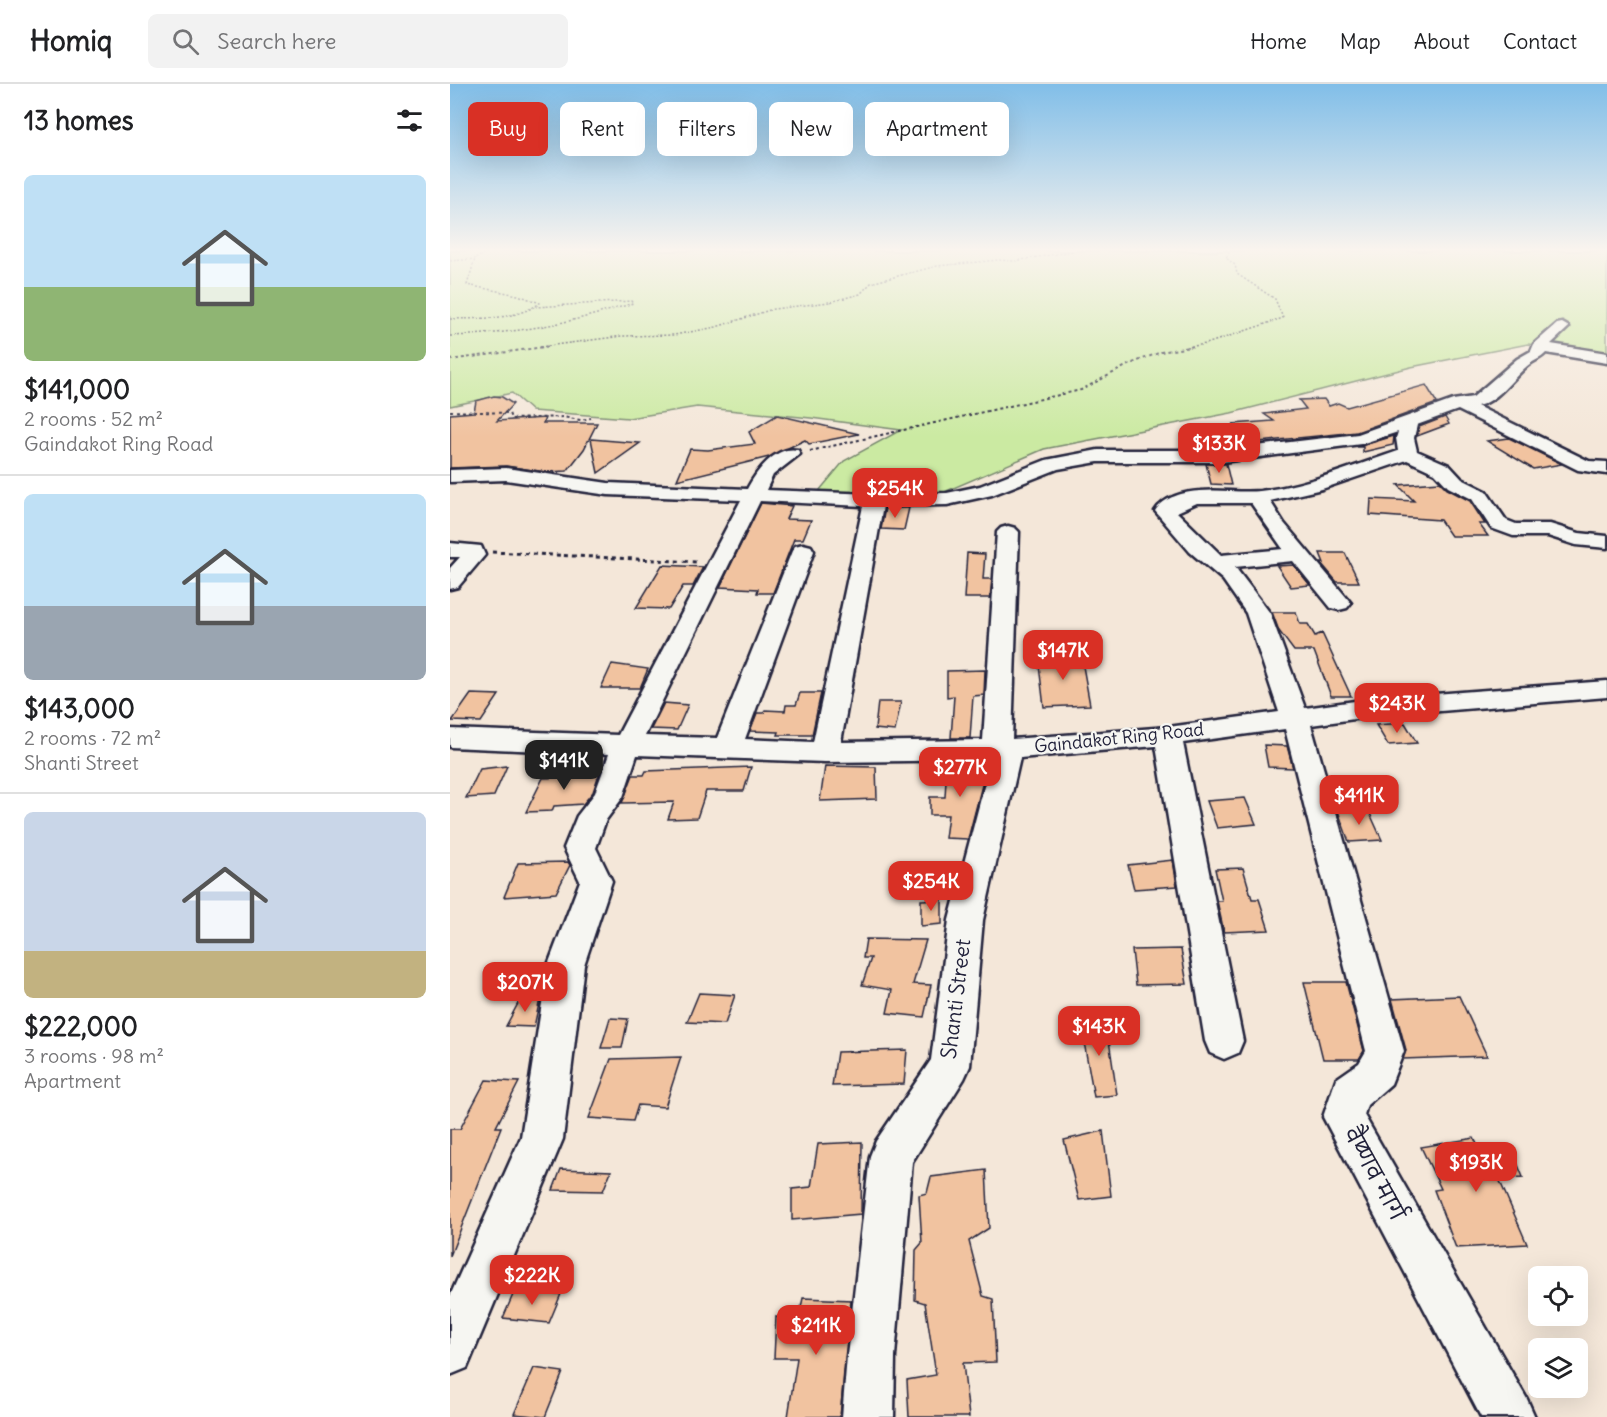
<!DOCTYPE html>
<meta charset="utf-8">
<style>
body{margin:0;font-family:Delius,"Playpen Sans Deva",sans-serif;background:#f2f2f2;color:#202124;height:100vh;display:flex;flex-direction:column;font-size:22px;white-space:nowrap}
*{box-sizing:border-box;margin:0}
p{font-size:20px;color:#757577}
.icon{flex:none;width:33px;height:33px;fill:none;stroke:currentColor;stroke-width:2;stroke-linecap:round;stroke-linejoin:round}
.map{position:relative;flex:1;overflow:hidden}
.details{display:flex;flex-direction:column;background:#fff;width:450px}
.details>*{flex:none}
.banner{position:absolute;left:18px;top:18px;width:570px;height:54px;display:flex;gap:12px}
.buttons{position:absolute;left:1078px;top:1182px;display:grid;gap:12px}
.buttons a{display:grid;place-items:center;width:60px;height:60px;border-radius:9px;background:#fff;box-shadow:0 6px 24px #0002;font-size:30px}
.price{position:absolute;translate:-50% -51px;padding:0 14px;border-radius:12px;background:#d93025;color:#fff;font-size:20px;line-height:39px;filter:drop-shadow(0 2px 3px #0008)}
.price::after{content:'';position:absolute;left:50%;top:36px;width:18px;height:14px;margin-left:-9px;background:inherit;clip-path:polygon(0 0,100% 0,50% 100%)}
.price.current{background:#222;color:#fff}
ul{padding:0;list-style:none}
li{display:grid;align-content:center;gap:12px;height:318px;padding:0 24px}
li+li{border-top:2px solid #e0e0e0}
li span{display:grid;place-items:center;height:186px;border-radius:9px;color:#555}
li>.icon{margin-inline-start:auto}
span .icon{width:108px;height:108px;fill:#fffc;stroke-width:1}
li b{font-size:26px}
h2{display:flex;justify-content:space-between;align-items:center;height:72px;padding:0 24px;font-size:26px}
.tag{padding:0 21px;border-radius:9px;background:#fff;box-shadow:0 6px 24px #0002;font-size:21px;line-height:54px}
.tag.current{background:#d93025;color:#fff}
header{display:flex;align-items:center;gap:36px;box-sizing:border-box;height:84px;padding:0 30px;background:#fff;border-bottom:2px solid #e0e0e0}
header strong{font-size:28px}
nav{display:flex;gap:33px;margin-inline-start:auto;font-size:21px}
.search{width:420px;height:54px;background:#f2f2f2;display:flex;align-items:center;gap:15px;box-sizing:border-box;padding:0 21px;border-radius:9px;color:#757577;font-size:22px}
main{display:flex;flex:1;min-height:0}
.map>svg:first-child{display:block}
</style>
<header>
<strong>Homiq</strong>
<div class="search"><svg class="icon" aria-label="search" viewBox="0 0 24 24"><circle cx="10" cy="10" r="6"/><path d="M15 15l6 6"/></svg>Search here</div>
<nav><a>Home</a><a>Map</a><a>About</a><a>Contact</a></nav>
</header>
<main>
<section class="details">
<h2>13 homes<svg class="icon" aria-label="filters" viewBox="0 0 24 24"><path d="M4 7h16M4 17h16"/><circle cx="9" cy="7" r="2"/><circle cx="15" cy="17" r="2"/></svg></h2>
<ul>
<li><span style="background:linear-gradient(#bfe0f5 60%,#8fb573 0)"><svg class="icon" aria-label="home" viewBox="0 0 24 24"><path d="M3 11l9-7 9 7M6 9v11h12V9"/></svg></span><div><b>$141,000</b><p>2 rooms · 52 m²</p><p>Gaindakot Ring Road</p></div></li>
<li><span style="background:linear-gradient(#bfe0f5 60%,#9aa5b1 0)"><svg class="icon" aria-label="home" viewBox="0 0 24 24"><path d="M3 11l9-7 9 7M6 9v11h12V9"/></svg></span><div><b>$143,000</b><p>2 rooms · 72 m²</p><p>Shanti Street</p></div></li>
<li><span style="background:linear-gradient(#c9d6e8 75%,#c2b280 0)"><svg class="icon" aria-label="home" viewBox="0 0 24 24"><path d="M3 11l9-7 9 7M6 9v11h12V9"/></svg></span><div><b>$222,000</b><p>3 rooms · 98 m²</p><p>Apartment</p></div></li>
</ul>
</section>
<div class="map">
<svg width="1157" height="1333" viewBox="0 0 1157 1333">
<rect width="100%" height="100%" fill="#f4e7d9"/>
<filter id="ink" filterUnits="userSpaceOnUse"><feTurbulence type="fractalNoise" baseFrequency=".0167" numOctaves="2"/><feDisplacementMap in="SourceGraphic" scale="12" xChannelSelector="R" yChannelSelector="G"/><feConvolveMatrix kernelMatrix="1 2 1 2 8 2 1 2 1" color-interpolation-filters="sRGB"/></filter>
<g filter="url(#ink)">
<path fill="#cbeaa2" stroke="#76866e" stroke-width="1.5" d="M0,167H1157V271L1078,260L961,283L781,329L594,365L485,412L364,413L394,377L451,346L361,334L247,323L179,334L82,327L62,309L0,322Z"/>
<path fill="#f1c3a0" stroke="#22223b" stroke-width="1.5" d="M976,301L987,319L907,348L799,359L783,340L824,337L814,330L856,325L849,316L874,315L879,322L888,319L897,323Z
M44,312L52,313L63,320L47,337L95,334L93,339H147L134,365L117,387L96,388L56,382L0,384V330L24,328L26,317Z
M327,331L409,350L359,360L355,356L319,373L227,396L240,365L258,366L305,360L299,348Z
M995,333L999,340L967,352L969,343Z
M944,352L943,361L913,368V363H907Z
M1059,354L1112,380L1083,385L1037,357Z
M141,355L190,359L148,389Z
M756,380H776L781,401L761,400Z
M990,398L997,405L1020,417L1035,440H1029L1038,452H1001L990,436L920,431L921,415L964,417L948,401Z
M311,419L342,422L336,435L361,436L353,455H344L323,509H307L308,505L270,503Z
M435,424H459L454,446L431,445Z
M517,469L535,470L533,495H542L540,514H514Z
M870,469H895L909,498H887L871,479H874Z
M212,481L253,483L243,502H233L219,525L186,524Z
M844,481L860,501L841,503L827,482Z
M822,528H846L850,540H858L865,552L872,549L901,612H881L864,567H844L829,547Z
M631,571L640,621L594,623L588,573Z
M162,580L198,585L190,604H151Z
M535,586L534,611L523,612L520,654H501L504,612L497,613V587Z
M350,609H371L362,651H328L329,648L300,647L307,629H314L315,626L335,627L336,621H346Z
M21,610L49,611L31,638L2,637Z
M428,618H451L445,647L425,645Z
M214,619L238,621L227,646L201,645Z
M955,639L967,659L938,661L926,641Z
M814,661L837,662L843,684L818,683Z
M538,678L518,755L495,754L498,731H480V713H495L497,679Z
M57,682L44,712L16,714L30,685Z
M375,682L426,683L427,715L370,717Z
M301,683L294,707H256L247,734L218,735L224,718L172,719L183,691H194L196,687Z
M150,687L143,708L133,720L104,722L102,727L76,728L93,694L123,693L125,689Z
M795,714L806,740L767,744L757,717Z
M918,725L932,756L899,758L888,727Z
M723,776L727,802L684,805L678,781Z
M118,778L120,781L106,809L54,813L68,779Z
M793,784L802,815H809L819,846L774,848L767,817H772L765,785Z
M492,815V840L471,842V816Z
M416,855L476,856L463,900L481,901L474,933L437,929L442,906L412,901L421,874H413Z
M731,865L737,900L686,901L682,866Z
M854,898H896L914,967L909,975H873Z
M249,909L285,911L275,940L237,938Z
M1009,912L1037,972L953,975L956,966L942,915Z
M71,914L90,915L84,943L56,942Z
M160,934L178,935L172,964H151Z
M630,936H656L667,1011L644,1013Z
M457,966L454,1000L382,1002L387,968Z
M231,973L215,1023L188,1021L183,1037L139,1034L161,975Z
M36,996L69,998L46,1043H51L0,1172V1045H10Z
M653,1047L661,1112L629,1116L614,1056Z
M1024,1054L1029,1064L1060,1062L1073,1093L1049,1095L1077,1160L1006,1164L984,1106L991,1105L971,1063Z
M412,1058L411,1130L342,1136V1105L361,1103L368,1060Z
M111,1085L161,1087L153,1107L103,1106Z
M536,1086L539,1144L519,1157L533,1212L543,1215L546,1278L513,1279L519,1333H459L457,1296L486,1291L475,1219L465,1216L466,1166L472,1159L469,1111L477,1109L481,1093Z
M65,1206L111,1210L99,1239L53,1234Z
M353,1214L401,1216L390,1333H338L347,1274H324L326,1233L348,1238Z
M84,1284L113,1288L95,1333L64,1330Z"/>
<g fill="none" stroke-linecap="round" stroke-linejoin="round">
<g stroke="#22223b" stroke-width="5">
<path id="minor" d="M1112,239L1119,243L1101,260L1157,269V279L1096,269C1091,275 1082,277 1076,283C1061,296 1047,318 1027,322L1139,377L1157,378V390L1128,386L1008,326L967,341L964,354L967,367L999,381L1012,395L1036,407L1056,436L1066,440H1100L1129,449L1157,452V464L1126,461L1098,452H1063L1041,444L1022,415L998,403L985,389L957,376L872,405L820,417L834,439L897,514L901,519L897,524L889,526L881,524L843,477L785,483L820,529L855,624L919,615L1157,597V613L919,633L861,641L954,967L941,1000L917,1021L914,1031L1077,1315L1085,1333H1031L873,1033L886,995L909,979L916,967L835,645L733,659L793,957L788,969L774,975L760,969L755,957L706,662L570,674L533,836L520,982L514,995L462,1078L445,1272L444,1333H392L397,1272L420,1072L426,1057L481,976L499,836L541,676L375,678L187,671L173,713L156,736L146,764L162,797L134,881L113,1055L17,1284L0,1291V1212L71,1053L98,881L130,797L114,764L127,732L145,709L159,670L0,663V645L168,651L291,416L158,411L56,396L0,398V386L56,384L158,399L297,405C306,388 325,361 348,366L350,370L323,391L316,406L424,410L497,409L530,402L596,376L648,366H772L908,350L1003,316L1023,313L1067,275L1081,267L1084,260L1107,240ZM948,348L946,354L948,367C903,382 858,401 810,407C790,409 770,405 750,407C734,408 714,413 705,427L740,468L773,496L796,529L829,628L718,643L562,655L569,448L565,444L558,442L551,444L547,448L533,656L391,658L433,422L497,421L542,411L608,385L648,378H772L911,360ZM310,417L413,422L363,658L295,655L364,467L361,462L353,460L345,462L342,467L267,654L195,652ZM747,419H801L833,465L771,471L727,428Z
M0,459L31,462L35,471L8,503L0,505V484L10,473H0Z"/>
</g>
<path stroke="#22223b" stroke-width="1.5" stroke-dasharray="2 2" stroke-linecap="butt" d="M0,177L25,175
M0,235C30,234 64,237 90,219L68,211L17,201L25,175L38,167
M0,252C63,250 123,239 183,219L181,217L86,223
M90,263L172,252L224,251L266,243L323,225L380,218L410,210L421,199L487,182L548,176L565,177L623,167
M737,263L756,260L833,234L825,215L787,190L785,181L776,174L780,167"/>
<path stroke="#22223b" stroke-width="2" stroke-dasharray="3 3" stroke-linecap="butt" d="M0,276L101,262
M0,327L59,329L61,335L113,333L131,336L141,334
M360,367L631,306L680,280L711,268L745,262"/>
<path stroke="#22223b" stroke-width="3" stroke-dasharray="4 4" stroke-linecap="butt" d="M42,468L247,478"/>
<use href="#minor" fill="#f6f6f2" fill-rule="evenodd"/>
</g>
</g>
<linearGradient id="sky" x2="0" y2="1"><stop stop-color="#81bee8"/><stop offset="0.47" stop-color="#faf4ee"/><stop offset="1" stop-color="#faf4ee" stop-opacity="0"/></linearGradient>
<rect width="1157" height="353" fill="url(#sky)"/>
<g text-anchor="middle" stroke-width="4.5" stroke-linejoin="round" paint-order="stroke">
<g font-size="18" fill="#22223b" stroke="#f6f6f2">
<text transform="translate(669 654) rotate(-6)" y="6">Gaindakot Ring Road</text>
</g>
<g font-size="21" fill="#22223b" stroke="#f6f6f2">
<text transform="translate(506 915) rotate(-83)" y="7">Shanti Street</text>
<text transform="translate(924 1090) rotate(61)" y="7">वैष्णव मार्ग</text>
</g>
</g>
</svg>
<div class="buttons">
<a><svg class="icon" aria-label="locate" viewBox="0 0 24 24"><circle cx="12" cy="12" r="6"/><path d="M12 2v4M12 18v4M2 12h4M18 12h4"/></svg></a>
<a><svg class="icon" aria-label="layers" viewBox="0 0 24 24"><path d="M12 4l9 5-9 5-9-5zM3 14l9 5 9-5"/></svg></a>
</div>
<b class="price" style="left:769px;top:390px">$133K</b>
<b class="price" style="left:445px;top:435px">$254K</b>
<b class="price" style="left:613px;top:597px">$147K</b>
<b class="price" style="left:947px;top:650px">$243K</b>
<b class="price current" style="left:114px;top:707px">$141K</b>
<b class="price" style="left:510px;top:714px">$277K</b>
<b class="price" style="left:909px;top:742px">$411K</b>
<b class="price" style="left:481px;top:828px">$254K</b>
<b class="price" style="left:75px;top:929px">$207K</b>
<b class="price" style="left:649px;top:973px">$143K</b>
<b class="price" style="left:1026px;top:1109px">$193K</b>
<b class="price" style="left:82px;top:1222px">$222K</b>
<b class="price" style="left:366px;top:1272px">$211K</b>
<div class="banner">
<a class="tag current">Buy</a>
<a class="tag">Rent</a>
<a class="tag">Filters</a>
<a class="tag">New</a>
<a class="tag">Apartment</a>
</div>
</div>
</main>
